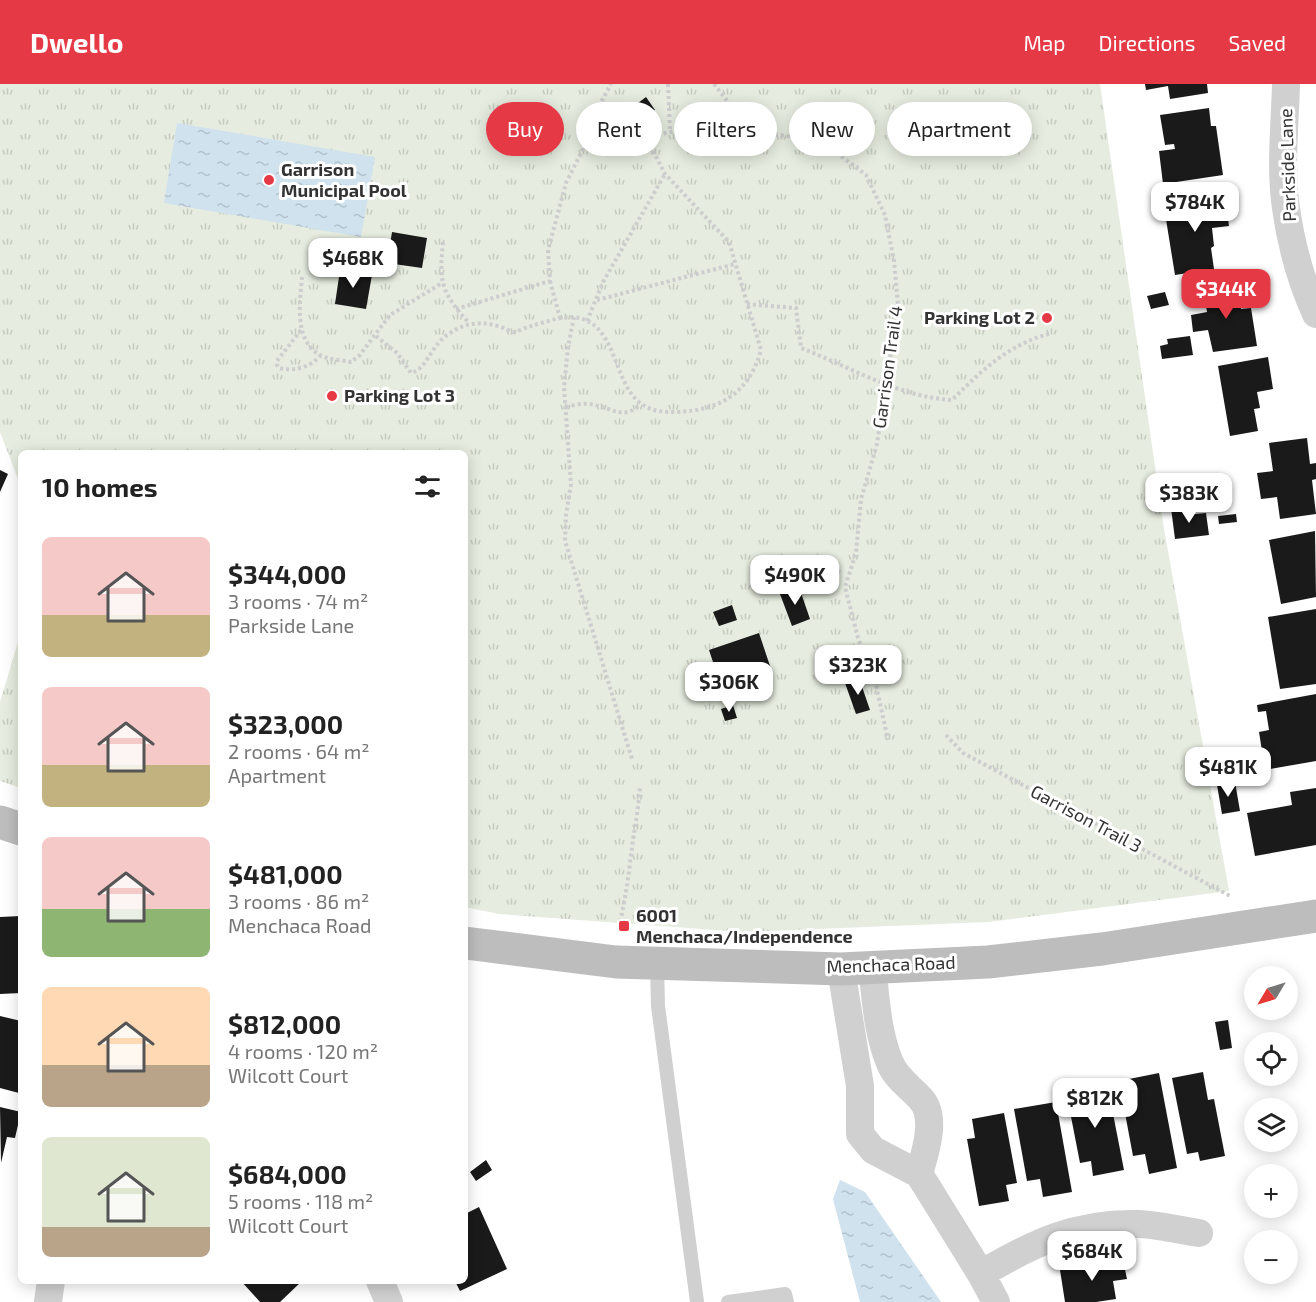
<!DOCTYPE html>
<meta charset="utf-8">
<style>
body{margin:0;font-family:"Exo 2",sans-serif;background:#f6f6f6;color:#222;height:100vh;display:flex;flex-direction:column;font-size:22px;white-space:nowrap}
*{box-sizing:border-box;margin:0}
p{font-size:20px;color:#767676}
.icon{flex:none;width:33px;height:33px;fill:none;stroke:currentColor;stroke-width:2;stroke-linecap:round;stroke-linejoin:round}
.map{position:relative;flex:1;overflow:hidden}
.sheet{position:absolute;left:18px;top:366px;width:450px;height:834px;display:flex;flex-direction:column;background:#fff;border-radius:9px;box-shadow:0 3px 15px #0003}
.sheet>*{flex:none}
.guide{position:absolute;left:486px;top:18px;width:570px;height:54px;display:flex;gap:12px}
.needle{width:39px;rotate:232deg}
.tools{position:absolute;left:1244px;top:882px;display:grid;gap:12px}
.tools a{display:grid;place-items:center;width:54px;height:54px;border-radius:50%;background:#fff;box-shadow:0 3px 15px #0003;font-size:30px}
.price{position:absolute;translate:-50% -51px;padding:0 14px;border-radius:12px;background:#fff;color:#222;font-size:20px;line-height:39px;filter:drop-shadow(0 2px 3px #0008)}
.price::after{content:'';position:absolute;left:50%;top:36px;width:18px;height:14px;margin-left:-9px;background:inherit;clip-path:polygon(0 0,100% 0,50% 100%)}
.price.current{background:#e63946;color:#fff}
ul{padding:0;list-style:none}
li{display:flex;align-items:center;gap:18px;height:150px;padding:0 24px}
li span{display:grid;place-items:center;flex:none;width:168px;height:120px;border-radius:9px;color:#555}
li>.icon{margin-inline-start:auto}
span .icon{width:72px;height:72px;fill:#fffc;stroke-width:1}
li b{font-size:26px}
h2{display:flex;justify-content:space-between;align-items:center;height:72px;padding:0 24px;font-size:26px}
.pill{padding:0 21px;border-radius:27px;background:#fff;box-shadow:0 3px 15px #0003;font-size:21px;line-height:54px}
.pill.current{background:#e63946;color:#fff}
header{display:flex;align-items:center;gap:36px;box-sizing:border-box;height:84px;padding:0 30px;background:#e63946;color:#fff}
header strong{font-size:28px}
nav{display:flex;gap:33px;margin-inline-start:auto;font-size:21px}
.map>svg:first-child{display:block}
</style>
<header>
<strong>Dwello</strong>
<nav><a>Map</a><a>Directions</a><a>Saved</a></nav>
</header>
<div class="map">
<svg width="1316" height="1218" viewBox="0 0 1316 1218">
<defs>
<pattern id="park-tufts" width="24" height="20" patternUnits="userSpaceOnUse" patternTransform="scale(1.5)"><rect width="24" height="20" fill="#e6ecdf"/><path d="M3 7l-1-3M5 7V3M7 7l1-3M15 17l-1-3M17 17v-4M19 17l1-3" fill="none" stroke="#c6cbc0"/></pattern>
<pattern id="water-ripples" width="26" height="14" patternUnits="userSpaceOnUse" patternTransform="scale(1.5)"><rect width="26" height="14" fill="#cfe2ee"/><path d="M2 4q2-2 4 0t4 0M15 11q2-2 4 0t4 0" fill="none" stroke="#b2c2cd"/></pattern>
</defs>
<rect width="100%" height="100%" fill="#fff"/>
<path fill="url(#park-tufts)" d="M0,0H1100L1164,445L1229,807L988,838L742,848L499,830L465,823V369H21V403L0,348Z
M21,548V704L0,697V618Z"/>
<path fill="url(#water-ripples)" d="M177,39L375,73L361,153L164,119Z
M840,1096L865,1108L941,1218H860L833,1115Z"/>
<path fill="#1a1a1a" d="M1145,0H1207L1208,9L1170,15L1168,2L1146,6Z
M646,13L655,26L642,35L634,22Z
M1209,24L1211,42H1216L1223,91L1163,100L1159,67L1175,65L1174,60L1165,61L1160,31Z
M1225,113L1229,142L1212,144L1214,162L1211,164L1214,185L1175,191L1164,123Z
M392,148L427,154L422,184L387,179Z
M340,186L372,191L366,225L335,220Z
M1237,199L1241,225L1251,224L1257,262L1213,268L1208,246L1193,248L1191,231L1207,228L1203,204Z
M1165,208L1169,221L1151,225L1147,212Z
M1190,252L1193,271L1162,275L1160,262L1168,260L1167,255Z
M1268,273L1273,305L1257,308L1260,324L1254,325L1258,347L1230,352L1218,282Z
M1307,354L1310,380L1316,379V395L1312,396L1316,430L1280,435L1277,413L1261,415L1257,389L1273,387L1269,359Z
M0,386L8,390L0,408Z
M1183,422L1185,431L1206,429L1209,451L1175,455L1171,424Z
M1236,430L1237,438L1219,440L1218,432Z
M1315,447L1316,513L1281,520L1269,456Z
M799,503L810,535L792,542L780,510Z
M732,521L737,536L719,542L713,528Z
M1316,525V600L1280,605L1268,533Z
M759,549L772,588L722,605L709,566Z
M859,594L870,626L856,630L845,599Z
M1316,610V677L1265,686L1259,648L1269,646L1266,627L1258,628L1257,621Z
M733,621L737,634L725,637L721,625Z
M1226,682L1228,693L1216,695L1214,684Z
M1235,698L1240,727L1222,730L1217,701Z
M1316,704V761L1255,772L1247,729L1292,721L1290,708Z
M21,832V909L0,910V833Z
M0,932L21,937V998L19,1009L0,1004Z
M1228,936L1232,964L1220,966L1215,938Z
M1203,988L1208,1016L1214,1015L1225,1072L1200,1077L1198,1068L1187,1070L1172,994Z
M1159,989L1177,1084L1149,1090L1145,1070L1133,1072L1119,997Z
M1107,999L1124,1086L1093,1092L1091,1077L1080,1079L1066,1007Z
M1056,1018L1072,1108L1043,1113L1040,1095L1027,1097L1014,1025Z
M0,1023L21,1028L15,1054L7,1053L1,1079Z
M1004,1029L1017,1099L1006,1101L1009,1117L979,1122L967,1055L975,1054L972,1035Z
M486,1076L492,1086L476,1097L470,1088Z
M479,1123L507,1185L460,1207L455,1197H465V1130Z
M1123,1176L1127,1195L1113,1197L1116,1215L1096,1218H1065L1060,1186Z
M241,1197H302L280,1218H260Z"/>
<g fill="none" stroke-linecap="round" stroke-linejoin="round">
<path stroke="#cdcdcd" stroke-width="4" stroke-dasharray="3 3" stroke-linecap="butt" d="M668,0L670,48
M714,0L751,47L821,57L866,91L885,131L894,177L898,222L877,360L861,415L856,469L845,503L858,554L876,601L888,656
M646,53L711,40L750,47
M443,158C439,199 441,208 469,239
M302,193C300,219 293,258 322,272C331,276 342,276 351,278L359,272L390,231L442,199
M550,197L560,234
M597,216L735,180
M747,220L796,224L801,264C850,283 899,313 952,316C980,288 1009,260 1049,250
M456,225L550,197L548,166L566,99L582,67L598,24L611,0
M574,233L568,263L564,303L571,401L566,431L565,457L632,675
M587,237L603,198L665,90
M301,246L277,277V281L279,284C293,288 311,283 320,272
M376,252L397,269L411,289C427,285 430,263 447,251C464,239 478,237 498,242C503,243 510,248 515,248C519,247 524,244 528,243C542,239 558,233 572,233C617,236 612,296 639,318C651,328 663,328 677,328C721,326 749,309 761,266L729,158L665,90L634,30L582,67
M566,323C575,321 586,318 595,321C612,325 626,336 640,320
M946,651L963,669L1232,813
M624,842L620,838C626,813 629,788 632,763C635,741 639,723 640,701"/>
<path stroke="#d0d0d0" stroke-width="14" d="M657,879L658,922L697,1218
M728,1218L785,1210L787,1218"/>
<path stroke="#d0d0d0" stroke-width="28" d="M1286,0C1285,41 1280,84 1286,124C1291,160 1301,197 1316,230
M872,883C876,915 877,948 890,979C896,994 909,1002 920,1014C938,1032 925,1069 919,1090
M841,885L860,1002V1050L873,1066L919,1090L981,1190L996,1218
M981,1190C1033,1159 1077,1138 1139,1140C1159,1141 1180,1146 1199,1149
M380,1197L389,1218
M48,1218L51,1197"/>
<path stroke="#bdbdbd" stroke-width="33" d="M0,738L21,745
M465,859L616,878L841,885L988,878L1102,865L1316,832"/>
</g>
<g fill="#e63946" stroke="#fff" stroke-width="2">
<circle cx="269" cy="96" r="6"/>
<circle cx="1047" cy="234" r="6"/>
<circle cx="332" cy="312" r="6"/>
<rect x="618" y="836" width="12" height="12" rx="3"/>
</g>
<g text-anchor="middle" stroke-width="6" stroke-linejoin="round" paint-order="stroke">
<g font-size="18" fill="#333" stroke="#fff">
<text transform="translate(1288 81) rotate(-92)" y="6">Parkside Lane</text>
<text transform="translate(888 283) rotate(-82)" y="6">Garrison Trail 4</text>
<text transform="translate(1086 735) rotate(28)" y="6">Garrison Trail 3</text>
<text transform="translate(891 881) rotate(-2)" y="6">Menchaca Road</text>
</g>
<g font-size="18" font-weight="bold" fill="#333" stroke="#fff" text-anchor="start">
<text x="281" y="92">Garrison<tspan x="281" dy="21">Municipal Pool</tspan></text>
<text x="1035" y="240" text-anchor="end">Parking Lot 2</text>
<text x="344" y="318">Parking Lot 3</text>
<text x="636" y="838">6001<tspan x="636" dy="21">Menchaca/Independence</tspan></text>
</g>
</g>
</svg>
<div class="tools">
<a><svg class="needle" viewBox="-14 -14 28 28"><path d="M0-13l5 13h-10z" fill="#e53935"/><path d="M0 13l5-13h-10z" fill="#767676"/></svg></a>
<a><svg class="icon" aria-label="locate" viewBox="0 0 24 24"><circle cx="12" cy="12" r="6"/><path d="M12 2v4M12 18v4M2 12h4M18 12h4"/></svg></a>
<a><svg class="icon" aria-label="layers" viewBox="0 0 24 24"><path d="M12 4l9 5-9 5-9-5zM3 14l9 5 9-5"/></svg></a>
<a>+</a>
<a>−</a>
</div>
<b class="price" style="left:1195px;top:149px">$784K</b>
<b class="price" style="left:353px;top:205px">$468K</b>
<b class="price current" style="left:1226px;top:236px">$344K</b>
<b class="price" style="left:1189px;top:440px">$383K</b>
<b class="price" style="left:795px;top:522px">$490K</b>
<b class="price" style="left:858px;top:612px">$323K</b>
<b class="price" style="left:729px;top:629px">$306K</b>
<b class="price" style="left:1228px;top:714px">$481K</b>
<b class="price" style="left:1095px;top:1045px">$812K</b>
<b class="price" style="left:1092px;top:1198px">$684K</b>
<div class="guide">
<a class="pill current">Buy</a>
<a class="pill">Rent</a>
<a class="pill">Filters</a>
<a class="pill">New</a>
<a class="pill">Apartment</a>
</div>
<section class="sheet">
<h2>10 homes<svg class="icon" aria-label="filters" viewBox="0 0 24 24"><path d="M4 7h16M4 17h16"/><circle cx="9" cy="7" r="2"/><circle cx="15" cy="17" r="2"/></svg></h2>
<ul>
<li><span style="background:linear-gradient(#f6c9c9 65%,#c2b280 0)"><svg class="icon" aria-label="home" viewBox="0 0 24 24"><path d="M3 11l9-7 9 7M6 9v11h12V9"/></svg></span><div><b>$344,000</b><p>3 rooms · 74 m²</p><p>Parkside Lane</p></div></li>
<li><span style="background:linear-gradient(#f6c9c9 65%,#c2b280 0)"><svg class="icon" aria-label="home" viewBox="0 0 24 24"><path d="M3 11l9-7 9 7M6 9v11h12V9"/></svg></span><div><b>$323,000</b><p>2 rooms · 64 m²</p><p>Apartment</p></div></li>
<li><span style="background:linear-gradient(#f6c9c9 60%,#8fb573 0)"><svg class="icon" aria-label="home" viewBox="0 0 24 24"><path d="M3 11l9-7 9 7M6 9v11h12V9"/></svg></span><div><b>$481,000</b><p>3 rooms · 86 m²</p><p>Menchaca Road</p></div></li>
<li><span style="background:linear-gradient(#ffd9b3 65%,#b9a48a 0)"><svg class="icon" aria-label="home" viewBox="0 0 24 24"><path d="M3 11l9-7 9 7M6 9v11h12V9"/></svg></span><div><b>$812,000</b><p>4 rooms · 120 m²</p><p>Wilcott Court</p></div></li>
<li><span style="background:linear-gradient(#dfe7d0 75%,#b9a48a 0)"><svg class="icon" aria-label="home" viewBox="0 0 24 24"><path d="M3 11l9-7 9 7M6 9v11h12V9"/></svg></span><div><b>$684,000</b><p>5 rooms · 118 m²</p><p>Wilcott Court</p></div></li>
</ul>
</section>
</div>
